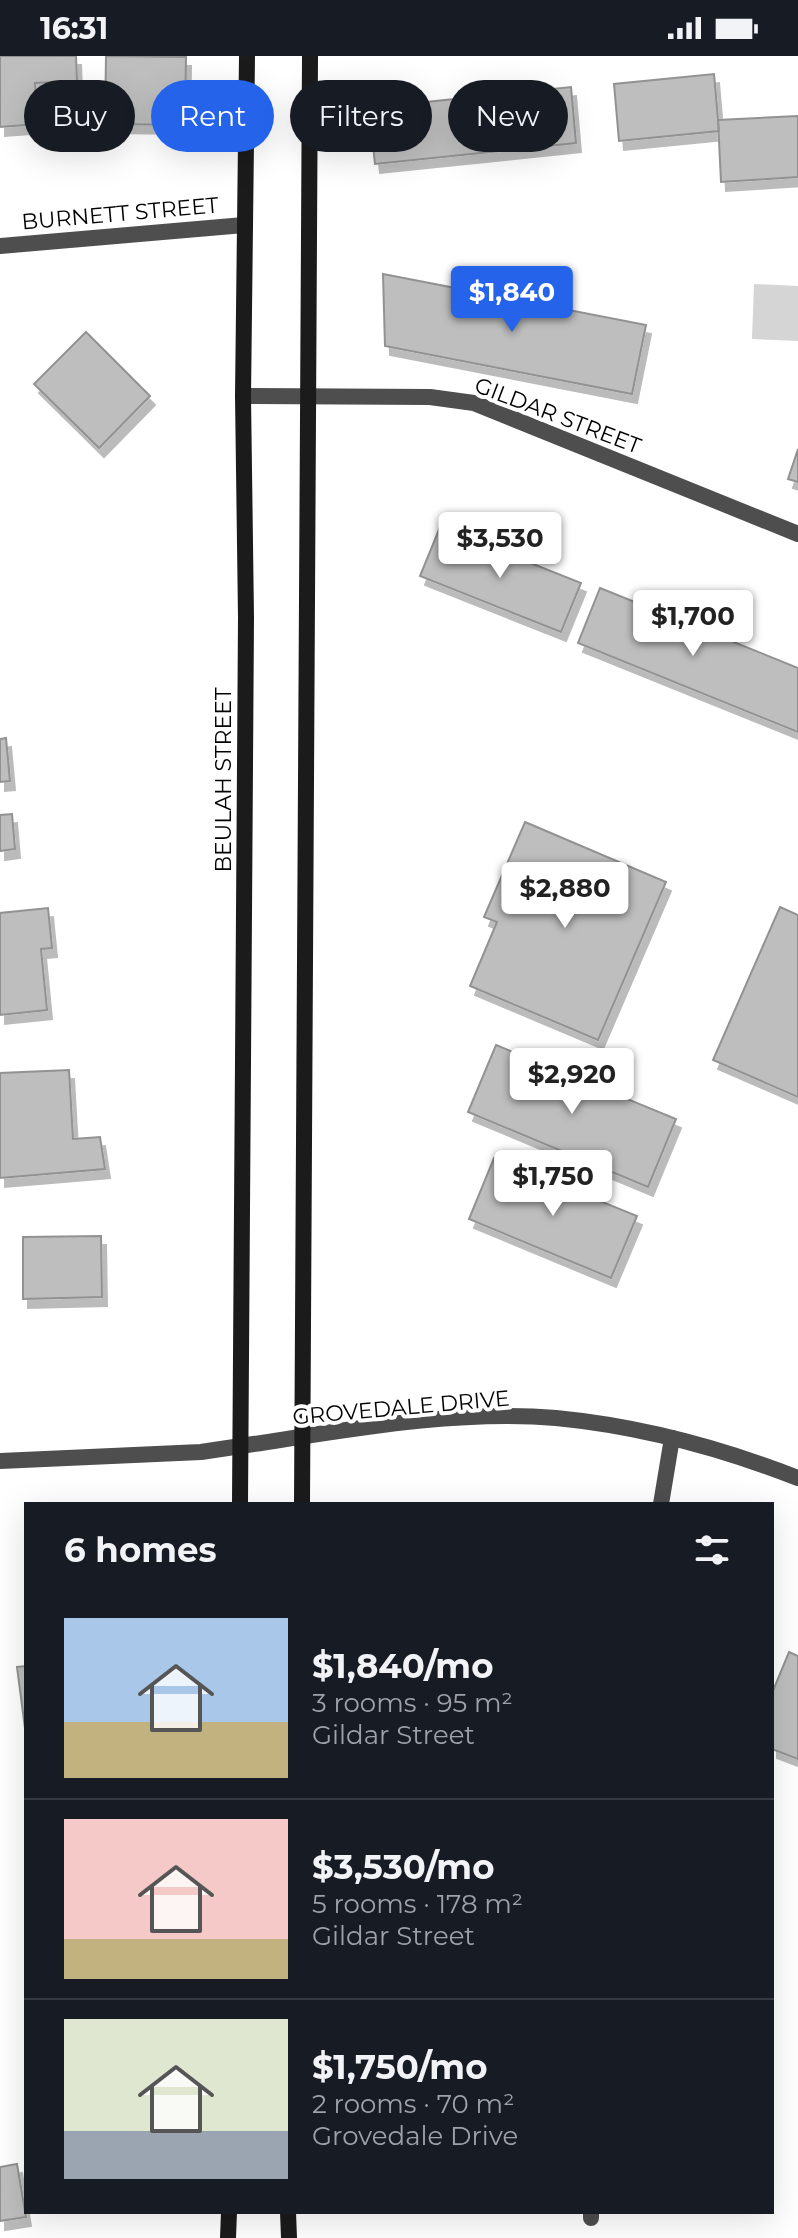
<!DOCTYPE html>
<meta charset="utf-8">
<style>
body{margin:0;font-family:Montserrat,sans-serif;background:#242831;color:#f1f3f6;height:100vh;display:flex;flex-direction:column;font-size:30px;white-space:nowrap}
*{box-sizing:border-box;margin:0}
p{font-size:26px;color:#9ea1a6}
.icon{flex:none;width:44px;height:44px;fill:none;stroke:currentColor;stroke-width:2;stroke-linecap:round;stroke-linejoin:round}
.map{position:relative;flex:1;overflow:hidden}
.details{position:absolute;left:24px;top:1446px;width:750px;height:712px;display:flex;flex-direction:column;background:#171b24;border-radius:0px;box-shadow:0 8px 32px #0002}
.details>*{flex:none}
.hud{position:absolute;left:24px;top:24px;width:750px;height:72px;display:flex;gap:16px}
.price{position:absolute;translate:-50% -68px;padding:0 18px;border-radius:8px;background:#fff;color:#222;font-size:26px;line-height:52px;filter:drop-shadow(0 2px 4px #0008)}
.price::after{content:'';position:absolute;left:50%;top:48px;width:24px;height:18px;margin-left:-12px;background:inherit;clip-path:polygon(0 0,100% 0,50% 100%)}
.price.current{background:#2563eb;color:#fff}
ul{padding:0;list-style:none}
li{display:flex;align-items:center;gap:24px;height:200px;padding:0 40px}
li+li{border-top:2px solid #363941}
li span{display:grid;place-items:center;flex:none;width:224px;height:160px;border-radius:0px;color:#555}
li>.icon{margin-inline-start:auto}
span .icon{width:96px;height:96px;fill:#fffc;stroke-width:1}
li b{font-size:34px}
h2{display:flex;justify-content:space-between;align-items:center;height:96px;padding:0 40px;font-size:34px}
.pill{padding:0 28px;border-radius:36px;background:#171b24;box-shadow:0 8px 32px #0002;font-size:28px;line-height:72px}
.pill.current{background:#2563eb;color:#fff}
.status{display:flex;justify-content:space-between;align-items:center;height:56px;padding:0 40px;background:#171b24;direction:ltr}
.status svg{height:22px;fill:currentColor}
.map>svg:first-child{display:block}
</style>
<div class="status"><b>16:31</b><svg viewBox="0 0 49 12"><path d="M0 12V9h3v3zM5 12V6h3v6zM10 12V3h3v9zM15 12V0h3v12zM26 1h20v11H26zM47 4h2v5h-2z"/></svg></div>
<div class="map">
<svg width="798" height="2182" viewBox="0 0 798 2182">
<defs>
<filter id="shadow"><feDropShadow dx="5" dy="9" stdDeviation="0" flood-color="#0004"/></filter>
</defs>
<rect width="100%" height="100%" fill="#fff"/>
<path fill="#d5d5d5" d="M754,228L798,230V285L752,283Z"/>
<path fill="#bebebe" stroke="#929292" stroke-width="2" filter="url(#shadow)" d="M0,0H76L77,25L35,27L38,68L0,71Z
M106,0L186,1L185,69L105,68Z
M714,18L719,75L619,85L614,28Z
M571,31L576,87L375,108L369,52Z
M798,60V121L721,126L718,64Z
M383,218L646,269L632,338L385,290Z
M86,276L150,340L99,392L34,328Z
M798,393V426L788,423Z
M440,471L581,527L561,576L420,520Z
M600,532L798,612V676L578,587Z
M6,682L10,725L0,726V683Z
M12,758L15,793L0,795V759Z
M525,766L666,826L598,984L470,930L497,866L484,861Z
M780,851L798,859V1041L713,1004Z
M48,852L52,892L41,893L47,954L0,959V857Z
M496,989L676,1063L648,1131L468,1056Z
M69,1014L73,1083L100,1081L105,1113L0,1122V1017Z
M494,1102L637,1160L611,1222L469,1163Z
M101,1180L102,1241L23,1243V1181Z
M789,1596L798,1600V1703L772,1693V1637Z
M26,1610V1680L17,1611Z
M17,2108L26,2161L0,2165V2111Z"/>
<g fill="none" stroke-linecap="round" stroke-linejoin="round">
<path stroke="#4e4e4e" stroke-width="16" d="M661,1448L672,1382
M591,2162V2156"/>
<path stroke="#4e4e4e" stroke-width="16" d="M0,190L244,169
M243,340L430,341L474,347L798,478
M0,1405L201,1396L241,1390"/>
<path stroke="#4e4e4e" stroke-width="16" d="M241,1390C341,1375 455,1353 556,1362C639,1370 721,1392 798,1422"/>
<path stroke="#1b1b1b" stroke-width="16" d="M240,1448L246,561L243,340L247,0
M302,1448L310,0
M288,2156L289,2182
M228,2182L229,2156"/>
</g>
<g text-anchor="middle" stroke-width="8" stroke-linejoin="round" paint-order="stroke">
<g font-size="22" fill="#000" stroke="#fff">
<text transform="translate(120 157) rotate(-5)" y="8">BURNETT STREET</text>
<text transform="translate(558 359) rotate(21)" y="8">GILDAR STREET</text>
<text transform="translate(223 724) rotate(-90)" y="8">BEULAH STREET</text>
<text transform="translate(401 1351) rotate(-5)" y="8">GROVEDALE DRIVE</text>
</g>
</g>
</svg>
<b class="price current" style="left:512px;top:278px">$1,840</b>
<b class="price" style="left:500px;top:524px">$3,530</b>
<b class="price" style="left:693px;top:602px">$1,700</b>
<b class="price" style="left:565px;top:874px">$2,880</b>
<b class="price" style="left:572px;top:1060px">$2,920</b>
<b class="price" style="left:553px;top:1162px">$1,750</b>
<div class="hud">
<a class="pill">Buy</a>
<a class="pill current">Rent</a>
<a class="pill">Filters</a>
<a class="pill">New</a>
</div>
<section class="details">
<h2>6 homes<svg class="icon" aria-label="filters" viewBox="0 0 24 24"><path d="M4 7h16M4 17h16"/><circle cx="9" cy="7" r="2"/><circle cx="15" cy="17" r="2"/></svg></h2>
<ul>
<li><span style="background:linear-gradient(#a9c7e8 65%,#c2b280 0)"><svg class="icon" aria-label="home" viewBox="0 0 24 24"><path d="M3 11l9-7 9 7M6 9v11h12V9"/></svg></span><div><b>$1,840/mo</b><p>3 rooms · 95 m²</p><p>Gildar Street</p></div></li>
<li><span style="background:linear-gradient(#f6c9c9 75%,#c2b280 0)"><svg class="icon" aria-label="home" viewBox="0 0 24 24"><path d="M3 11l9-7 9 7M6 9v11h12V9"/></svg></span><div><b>$3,530/mo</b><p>5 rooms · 178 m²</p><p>Gildar Street</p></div></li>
<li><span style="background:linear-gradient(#dfe7d0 70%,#9aa5b1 0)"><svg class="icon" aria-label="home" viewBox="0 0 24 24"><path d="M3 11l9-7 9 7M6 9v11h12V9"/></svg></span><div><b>$1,750/mo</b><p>2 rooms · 70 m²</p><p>Grovedale Drive</p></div></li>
</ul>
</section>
</div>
